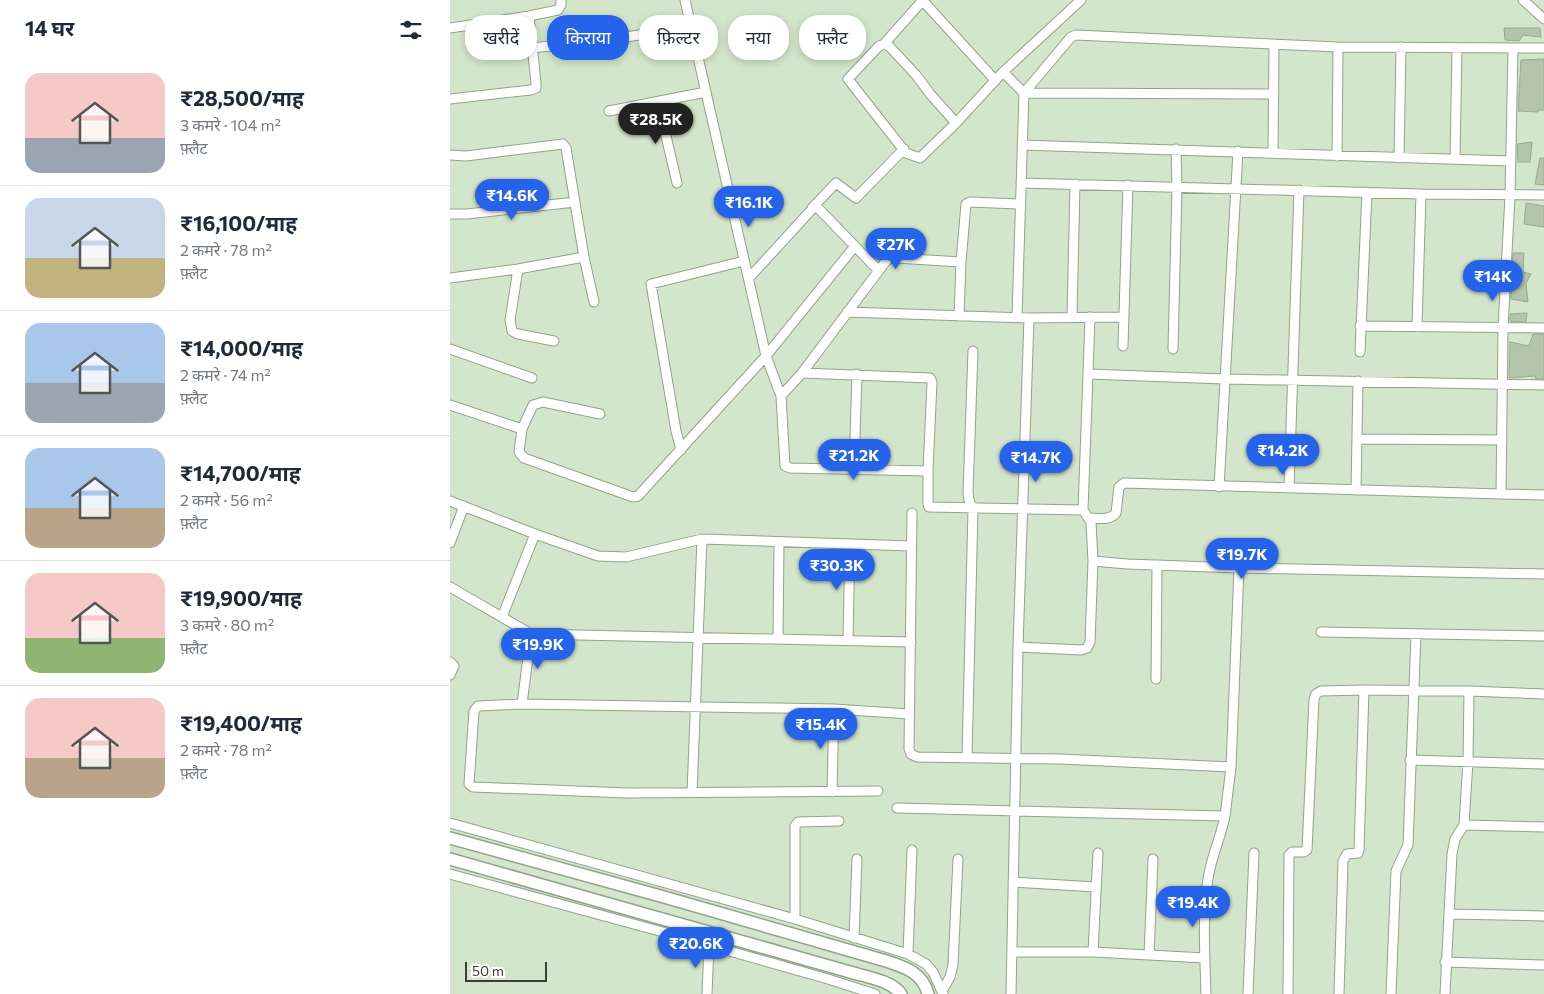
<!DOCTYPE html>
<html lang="hi">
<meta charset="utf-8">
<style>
body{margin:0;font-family:Commissioner,"Noto Sans Devanagari",sans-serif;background:#f2f2f3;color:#1f2937;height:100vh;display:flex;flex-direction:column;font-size:19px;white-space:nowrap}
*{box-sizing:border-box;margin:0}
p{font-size:16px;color:#747a83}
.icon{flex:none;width:28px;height:28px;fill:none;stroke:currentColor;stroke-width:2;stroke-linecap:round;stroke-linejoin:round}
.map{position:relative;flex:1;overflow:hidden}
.details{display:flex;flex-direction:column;background:#fff;width:450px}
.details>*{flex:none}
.top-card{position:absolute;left:15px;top:15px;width:475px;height:45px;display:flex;gap:10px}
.scale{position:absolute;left:15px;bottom:12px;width:82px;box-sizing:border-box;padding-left:5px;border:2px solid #383f34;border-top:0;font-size:14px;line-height:18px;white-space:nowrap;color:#383f34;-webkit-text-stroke:4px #fff;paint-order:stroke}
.price{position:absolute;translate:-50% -42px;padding:0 11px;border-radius:18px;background:#2563eb;color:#fff;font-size:16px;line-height:32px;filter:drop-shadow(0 1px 2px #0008)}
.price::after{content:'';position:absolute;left:50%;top:30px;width:15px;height:11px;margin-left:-8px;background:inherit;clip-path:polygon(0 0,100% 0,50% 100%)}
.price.active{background:#222;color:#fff}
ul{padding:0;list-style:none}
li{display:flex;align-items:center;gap:15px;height:125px;padding:0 25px}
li+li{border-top:1px solid #e0e1e3}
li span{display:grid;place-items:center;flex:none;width:140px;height:100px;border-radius:15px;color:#555}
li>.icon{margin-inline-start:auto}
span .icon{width:60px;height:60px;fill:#fffc;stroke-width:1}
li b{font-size:21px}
h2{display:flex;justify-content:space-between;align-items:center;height:60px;padding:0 25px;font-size:21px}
.tag{padding:0 18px;border-radius:20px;background:#fff;box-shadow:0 2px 8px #0003;font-size:18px;line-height:45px}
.tag.active{background:#2563eb;color:#fff}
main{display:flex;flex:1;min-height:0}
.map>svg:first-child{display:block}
</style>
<main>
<section class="details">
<h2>14 घर<svg class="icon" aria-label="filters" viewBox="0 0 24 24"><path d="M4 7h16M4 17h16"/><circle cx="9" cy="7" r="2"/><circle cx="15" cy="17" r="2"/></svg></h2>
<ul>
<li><span style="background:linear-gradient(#f6c9c9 65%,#9aa5b1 0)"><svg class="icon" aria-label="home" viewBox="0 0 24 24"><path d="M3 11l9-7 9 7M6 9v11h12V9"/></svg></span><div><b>₹28,500/माह</b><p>3 कमरे · 104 m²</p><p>फ़्लैट</p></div></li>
<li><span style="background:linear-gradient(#c9d6e8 60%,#c2b280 0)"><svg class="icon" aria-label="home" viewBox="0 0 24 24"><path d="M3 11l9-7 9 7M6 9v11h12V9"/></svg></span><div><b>₹16,100/माह</b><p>2 कमरे · 78 m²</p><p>फ़्लैट</p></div></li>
<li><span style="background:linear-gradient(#a9c7e8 60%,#9aa5b1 0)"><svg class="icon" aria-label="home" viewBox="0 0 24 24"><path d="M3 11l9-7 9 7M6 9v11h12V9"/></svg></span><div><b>₹14,000/माह</b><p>2 कमरे · 74 m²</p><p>फ़्लैट</p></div></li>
<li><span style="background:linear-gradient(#a9c7e8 60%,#b9a48a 0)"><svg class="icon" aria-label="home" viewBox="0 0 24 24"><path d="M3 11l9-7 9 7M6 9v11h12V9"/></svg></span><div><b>₹14,700/माह</b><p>2 कमरे · 56 m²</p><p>फ़्लैट</p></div></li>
<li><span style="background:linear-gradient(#f6c9c9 65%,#8fb573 0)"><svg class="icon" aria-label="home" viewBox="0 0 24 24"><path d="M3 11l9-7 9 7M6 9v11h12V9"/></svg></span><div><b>₹19,900/माह</b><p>3 कमरे · 80 m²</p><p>फ़्लैट</p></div></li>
<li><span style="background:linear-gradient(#f6c9c9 60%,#b9a48a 0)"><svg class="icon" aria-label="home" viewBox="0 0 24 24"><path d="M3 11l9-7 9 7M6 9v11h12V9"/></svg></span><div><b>₹19,400/माह</b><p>2 कमरे · 78 m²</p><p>फ़्लैट</p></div></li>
</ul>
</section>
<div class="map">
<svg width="1094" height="994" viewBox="0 0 1094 994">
<rect width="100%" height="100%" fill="#d3e5ca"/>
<path fill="#b4c5ab" stroke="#99aa90" d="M1054,28H1090L1091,37L1073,35L1069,41L1055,40Z
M1094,59V110H1088V112L1068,111L1071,60Z
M1082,142L1080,162H1068L1067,144Z
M1090,158H1094V185L1085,184Z
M1076,203L1094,206V227L1074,224Z
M1063,253H1074L1073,272L1081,274L1076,283L1078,302L1061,299Z
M1077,313L1076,322L1060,321V314Z
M1083,334H1094V379H1086L1085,376L1059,378L1060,342L1079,346Z"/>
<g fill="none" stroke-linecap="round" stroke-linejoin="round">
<g stroke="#92a38a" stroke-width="11">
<path id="minor" d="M235,0L316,356L331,396L352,373L436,261L441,258H446L511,262
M1073,0L1094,19
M473,1L545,80
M79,16L108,10L111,5V0
M0,28L79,16L86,83V88L81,90L0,99
M434,44L473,0
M82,48L153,40L241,28
M1063,49L1060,196L1053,328L1051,494L1094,495
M553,72L574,93L824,94
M208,102L227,183
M159,111L256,92
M506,123L481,95L466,75L439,46L434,44L429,46L398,79L456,153L470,158L506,123L553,72L631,0
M572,145L1060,161
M823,152L824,44
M0,155L16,156L113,144L116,148L134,257L68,269L0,278
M887,156L888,47
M949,158L951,47
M1005,159L1007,48
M571,183L971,194L1094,195
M362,208L386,183L406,198L454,149
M0,214H17L125,202
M134,257L144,302
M68,269L60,320L62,331L68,334L104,341
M299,278L364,207L368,208L428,270
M397,312L579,318L673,317
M509,316L511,262L516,204L520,202L570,204
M567,317L574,93L621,37L626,35L888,47L1094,48
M622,317L625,184
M910,326L1094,328
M967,327L971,194
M673,346L678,185
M0,349L82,378
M723,349L727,188L726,149
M910,352L917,192
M352,373L480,378L482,382L478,471V504L479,507L633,510
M638,374L640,317
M331,396L335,466L340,468L478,471
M0,405L72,429L69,452L74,458L183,497L188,496L316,356L405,246
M72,429L83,405L93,402L150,414
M907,439L1052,440
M231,450L226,431L201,284L294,261
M404,469L407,374
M769,487L788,151
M839,488L849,190
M906,490L908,381
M0,501L85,534L148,556L176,557L252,539L461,546
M462,513L459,749L461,754L467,757L610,759L781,767
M639,518C648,518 660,521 666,513L669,487L674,483L1051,494
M0,543L14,506
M643,561L641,522L633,510L638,374L775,379L1094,385
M0,587L81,634L461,642
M52,617L85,534
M871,632L1094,636
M328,638L329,542
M398,639L400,544
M568,647L631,650L637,648L640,642L643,561L677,564L789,568L1094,574
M0,662L4,666L0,675
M706,679L707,565
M1019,691L1018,761L1014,825L1094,827
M72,704L81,634
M517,757L523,509L519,500L518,493L523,351
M960,760L1094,764
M428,791L177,793L23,787L19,784L24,711L28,706L72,704L384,709L459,714
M382,792L384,709
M242,793L252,539
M447,808L775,816L781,767L789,568
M0,823L345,919L458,954L476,964L483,972L493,994
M0,874L202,929L378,979L425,994
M563,882L646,887
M999,914L1094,916
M345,919V826L348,822L389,821
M404,938L407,859
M562,952H643L755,958
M643,952L648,853
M458,954L462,850
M699,955L703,859
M995,962L1094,965
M492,991L500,977L503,965L508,859
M257,994L259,945
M561,994L568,647L579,318
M756,994C755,957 752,915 758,879C761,857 771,837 775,816
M798,994L804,853
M838,994L839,855L842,852H854L857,850L864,699L866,694L871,691L914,690
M889,994L893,861L897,854L908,853L909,850L914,690L1019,691L1094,694
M941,994L946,871L958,845L966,634
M995,994L1002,854L1005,839L1014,825"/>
</g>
<g stroke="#92a38a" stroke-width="14">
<path id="tertiary" d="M0,838L214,897L436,961C455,967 473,973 478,994
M0,859L400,972C416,977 441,980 451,994"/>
</g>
<use href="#minor" stroke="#fff" stroke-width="9"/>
<use href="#tertiary" stroke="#fff" stroke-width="11"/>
</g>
</svg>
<div class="scale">50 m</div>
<b class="price active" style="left:206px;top:145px">₹28.5K</b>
<b class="price" style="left:62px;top:221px">₹14.6K</b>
<b class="price" style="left:299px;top:228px">₹16.1K</b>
<b class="price" style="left:446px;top:270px">₹27K</b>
<b class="price" style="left:1043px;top:302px">₹14K</b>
<b class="price" style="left:833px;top:476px">₹14.2K</b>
<b class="price" style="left:404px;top:481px">₹21.2K</b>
<b class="price" style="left:586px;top:483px">₹14.7K</b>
<b class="price" style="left:792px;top:580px">₹19.7K</b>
<b class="price" style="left:387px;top:591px">₹30.3K</b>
<b class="price" style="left:88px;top:670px">₹19.9K</b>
<b class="price" style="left:371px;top:750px">₹15.4K</b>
<b class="price" style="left:743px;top:928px">₹19.4K</b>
<b class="price" style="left:246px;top:969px">₹20.6K</b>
<div class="top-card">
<a class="tag">खरीदें</a>
<a class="tag active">किराया</a>
<a class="tag">फ़िल्टर</a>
<a class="tag">नया</a>
<a class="tag">फ़्लैट</a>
</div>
</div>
</main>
